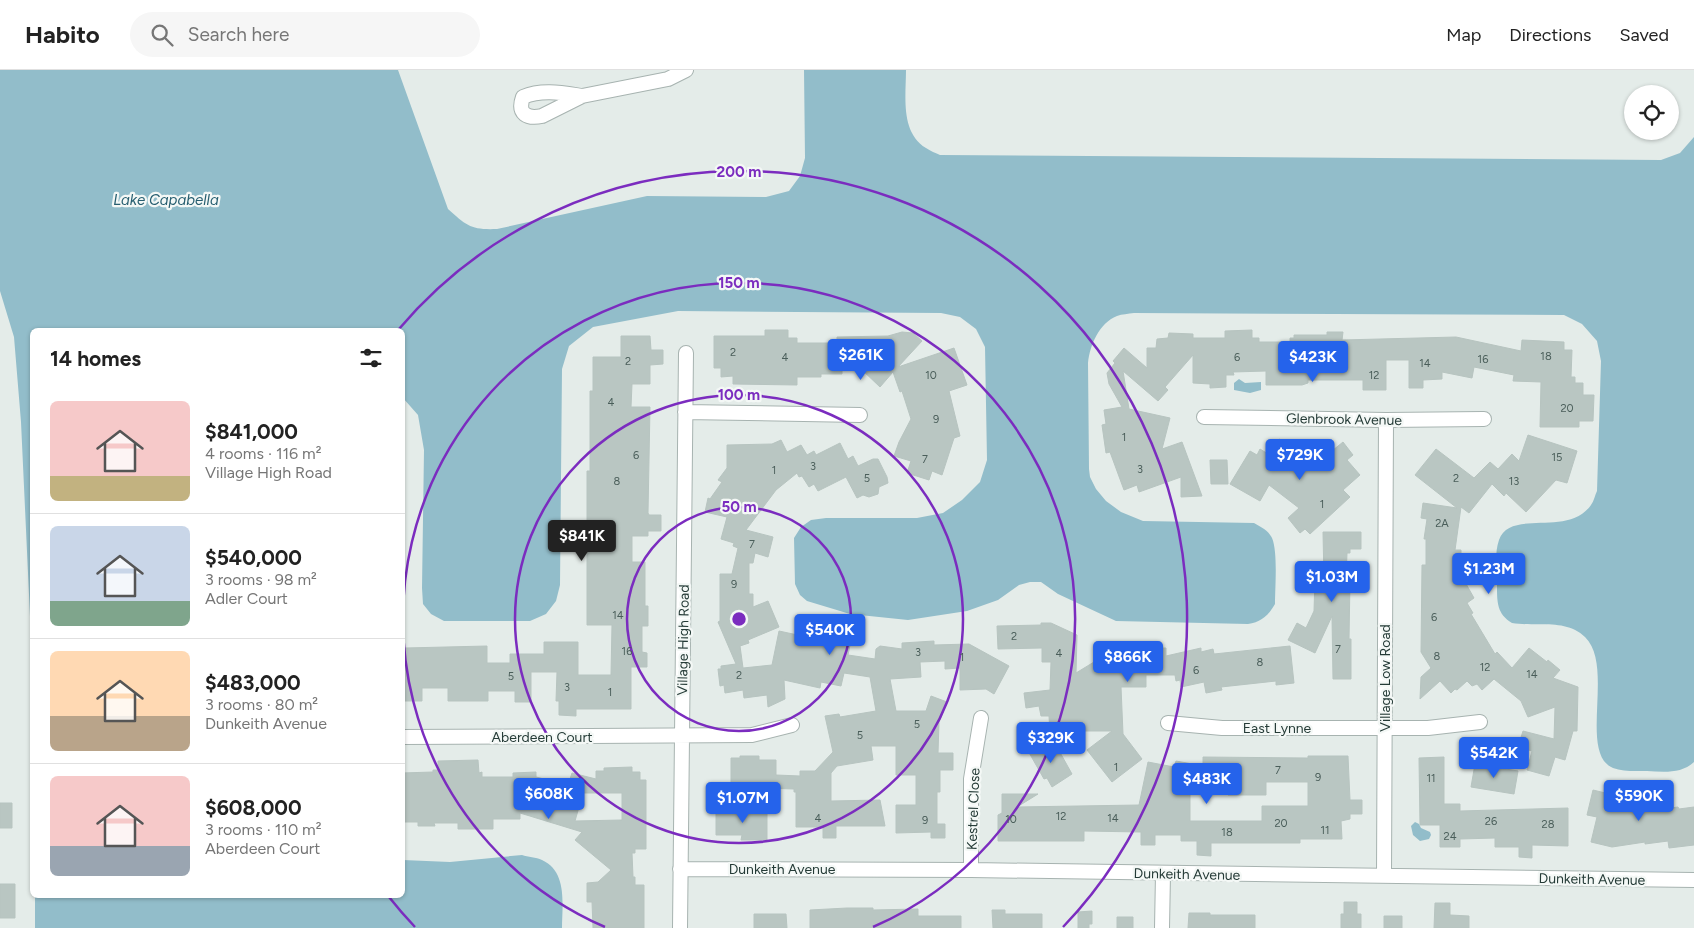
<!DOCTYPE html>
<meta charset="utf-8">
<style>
body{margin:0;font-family:Figtree,sans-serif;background:#f6f6f6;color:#222;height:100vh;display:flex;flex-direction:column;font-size:19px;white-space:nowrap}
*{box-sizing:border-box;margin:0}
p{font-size:16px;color:#767676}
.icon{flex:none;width:28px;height:28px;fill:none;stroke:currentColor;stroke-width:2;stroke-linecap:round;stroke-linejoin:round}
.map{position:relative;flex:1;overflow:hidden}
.drawer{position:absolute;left:30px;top:258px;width:375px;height:570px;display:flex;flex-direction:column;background:#fff;border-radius:8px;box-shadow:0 1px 4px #0004}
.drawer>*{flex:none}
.tools{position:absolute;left:1624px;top:15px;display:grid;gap:10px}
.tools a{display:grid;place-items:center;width:55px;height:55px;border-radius:50%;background:#fff;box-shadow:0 1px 4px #0004;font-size:25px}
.price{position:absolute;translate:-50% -42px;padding:0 11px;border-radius:5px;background:#2563eb;color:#fff;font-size:16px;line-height:32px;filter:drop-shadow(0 1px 2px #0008)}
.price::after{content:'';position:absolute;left:50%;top:30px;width:15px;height:11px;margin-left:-8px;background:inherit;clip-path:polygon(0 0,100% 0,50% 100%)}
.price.current{background:#222;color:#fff}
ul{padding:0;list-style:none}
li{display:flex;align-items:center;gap:15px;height:125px;padding:0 20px}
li+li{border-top:1px solid #e0e0e0}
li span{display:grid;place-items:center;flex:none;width:140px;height:100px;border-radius:8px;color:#555}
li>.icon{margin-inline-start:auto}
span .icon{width:60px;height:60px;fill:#fffc;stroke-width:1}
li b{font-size:21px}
h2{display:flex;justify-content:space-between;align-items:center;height:60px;padding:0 20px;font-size:21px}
header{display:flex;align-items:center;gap:30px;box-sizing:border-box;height:70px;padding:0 25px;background:#fff;border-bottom:1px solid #e0e0e0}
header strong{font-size:24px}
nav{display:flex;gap:28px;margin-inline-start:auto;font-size:18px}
.search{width:350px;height:45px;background:#f6f6f6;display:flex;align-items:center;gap:12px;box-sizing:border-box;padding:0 18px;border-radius:28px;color:#767676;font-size:19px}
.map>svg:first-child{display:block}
</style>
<header>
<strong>Habito</strong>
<div class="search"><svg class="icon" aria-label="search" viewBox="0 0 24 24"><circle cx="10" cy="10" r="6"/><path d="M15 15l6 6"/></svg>Search here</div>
<nav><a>Map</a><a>Directions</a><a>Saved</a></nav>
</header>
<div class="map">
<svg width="1694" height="858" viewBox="0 0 1694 858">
<rect width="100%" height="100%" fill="#e4ece9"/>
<path fill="#92bdca" d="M0,0H398L448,139C467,156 471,160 497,159L647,126L766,127L789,121L800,106L805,88L804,0H906C906,26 900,62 926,78C930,81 936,83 940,85L1661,90L1680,83L1694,67V692C1681,704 1664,702 1647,701C1637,701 1623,702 1613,698C1578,683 1615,596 1585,567C1566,548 1535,557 1512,553C1497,544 1497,532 1497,516C1497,502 1494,484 1499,470C1510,438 1568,468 1591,435C1594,431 1595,425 1597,421L1601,291L1597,271L1582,254L1564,245L1134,243C1128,244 1122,244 1117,246C1099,253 1090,275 1088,293L1089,399L1090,407L1096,419L1106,431L1121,442L1143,451L1254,453C1261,457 1268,460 1272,468C1278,482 1275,518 1275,534C1268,546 1261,552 1248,554L1116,551L1058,524L1041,512H1030L1019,515L998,530L967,541L908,550L850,544L807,531L800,525L795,514L794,468L801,457L811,450L826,448H917L943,443L962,430L980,412L987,390L985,277L976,259L960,247L941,243L678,241L593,257L569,276L562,299L560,515L556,531L546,544L530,551H444L431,544L423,534L422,518L424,380L418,345L403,328L402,260H32V589L21,352L14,267L0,221Z
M1239,309L1245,313L1261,312V320L1250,323L1234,320V313Z
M1415,752L1419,754L1421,758L1430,762L1431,765L1429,769L1420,771L1413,765L1411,756Z
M522,785C528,787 536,787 542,790C568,802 562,835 562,858H35V825H402L403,790L450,792Z"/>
<path fill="#b9c6c2" stroke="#b7c4c0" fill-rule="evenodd" d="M765,260H788V268H797V273H837V267L888,266L902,262L913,263L922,271L898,297L954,278L967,315L949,321L960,366L954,368L942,405L932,401L929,410L907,403L911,391L894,386L899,372L911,349L902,321L900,322L893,302L880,317L859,297L842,298V304H821V307H797V315L733,314V306L721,307V298H714V266H765Z
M1252,260V268H1259V272H1290V268H1294V265H1327V262H1343L1342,270L1456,267L1521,281L1522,270L1564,272V280H1572L1571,307H1575V313H1583V325H1594L1593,351H1579V357H1540L1541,312L1513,311L1514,305L1474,297L1472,308L1442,302V309L1423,310V318H1409V290H1386V320H1363V310H1308V313L1302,315H1266V301L1233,302L1234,305H1226V317L1210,318V314L1193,313V285L1165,317L1168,320L1158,331L1123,301L1129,339L1170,348L1162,379L1182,372L1202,426L1181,427V407L1139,422L1137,415L1124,420L1110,382L1106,383L1102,355L1106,354L1104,340L1122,337L1109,314L1107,303L1115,293L1113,291L1124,278L1147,298V278H1156L1157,269L1168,268L1169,263L1193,264V268H1225V261Z
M621,266H650L651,280H663V294L650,295V314H632L631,337H650L648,443L649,445H661V461H648V466H632V492H645V536H648V556H642V582L647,583V597H631V639H576V646L559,645V631H556L557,602H531V632H515V621H488V631H448V618H422V631H405V578L487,576V593H510V584H544V572H578V605H611L612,555H587V401H590V321H593V287H621Z
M1528,365L1577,381L1567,413L1556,410L1526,442L1506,423L1504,426L1492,414L1469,443L1461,437L1455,480H1461V505L1474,528L1467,533L1473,543L1471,544L1495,584L1497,582L1512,598L1529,578L1547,592L1548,590L1560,600L1553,608L1578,617L1577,661H1573L1565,690L1555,687L1549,706L1527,700L1532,681L1518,677L1523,661L1554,669L1555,637L1528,647L1521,631L1494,609L1482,620L1477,614L1472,616L1467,611L1457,620L1455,619L1451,623L1440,611L1420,629L1421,607L1431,598L1421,582L1422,495H1426V469H1424L1427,449L1421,448L1423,433L1457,438L1415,405L1436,379L1474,408L1490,392L1498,399L1512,384L1519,391Z
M1279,369L1302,382L1310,388L1318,378L1327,385L1343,372L1353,385L1347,390L1360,405L1343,420L1350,427L1310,464L1305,459L1300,463L1288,448L1299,438L1269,415L1260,431L1230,414L1250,381L1257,385L1260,379L1268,384Z
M781,370L787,382L801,375L807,385L814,381L816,385L840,373L848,389L853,386L858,396L873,389H878L887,407L888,413L879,417L878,424L869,427L863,425L857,428L846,407L818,421L814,414L809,417L802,406L799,407L797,403L776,420L746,460L773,467L768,487L755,483L753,493H749V524H753V537L768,531L779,557L748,570L749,573L740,576L743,598L772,595L779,561L816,569L817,563L851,570L848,585L875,589L876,579L880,576L902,579V573L934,571V575L969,574L1009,596L994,624L986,619L960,620V598L945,599V591L920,592L921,607L890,609L896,641H926L931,626L947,632L939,652L938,683H953V700H940V722H937V754H945V768H931V762L896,763V735H916V705H896V676H871L873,690L837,696L831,703V731L880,730L885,756H836V768H823V757H796V722H794V719L731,717V688H740V686H759V690H776V705L800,706V701H815L833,682L825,646L839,644L840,647L876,641L870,607L844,603L841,616L821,612L820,618L784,610L785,629L768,637L767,625L744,628L743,620L725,623L724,615L720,616L718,599H721V596L736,594L718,552L720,551V504H732L738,478L733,476L734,473L721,469L727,447L705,442L708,428L710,429L722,412L718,410L727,398V375L772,374Z
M1210,390H1227L1228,414H1211Z
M1323,462H1361V479H1350V483H1347L1346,509H1350L1349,569H1351V609H1333L1332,546L1315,583L1288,570L1297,553L1306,558L1314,541L1315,509H1324Z
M1041,553H1051L1077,565L1076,603L1094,592L1102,591L1105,588L1110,592L1129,591V578H1166V586L1201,578V582L1213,579L1214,584L1290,576L1294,613L1276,615V611L1221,617L1222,620L1206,623L1204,612L1181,617L1180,610L1176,611L1175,605H1146V617H1121L1123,664L1142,689L1112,712L1087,680L1112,661H1072L1050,663L1049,646H1041L1039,636L1026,638L1024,623L1050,620L1051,592H1042V578L998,579L997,556L1041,555Z
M1057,677L1072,704L1052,717L1047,708L1044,709L1027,679Z
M1308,686H1348L1350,730H1362V744H1350V749L1341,751L1342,769H1300V773H1211V786L1197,785V771H1181V765H1155V775H1141V762L1084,761V771H998V745L1002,743V724H1038L1017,737L1139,735L1148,692L1174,697L1176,691L1203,696V687L1308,688ZM1266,712H1308V736H1262V751H1190V714L1228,713V725H1266Z
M1444,687V734H1460V741L1568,738V776L1532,775V788L1519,787V777H1495V768L1460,769V777H1440V755H1420L1419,688Z
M478,690L479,703L482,702V707H513V703L536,702V707L568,715L572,703L596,709V701H604V698L632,697V702H640V710H646V779H635V783H632L633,807H635V815H644V858H593L592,832H587V813L598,812L611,800L575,770L582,762L520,743V749H493V759H458V753H434L435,756H418V752H402V703L433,702V700H438V691ZM583,723H622V750L575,751Z
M1475,694L1518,701L1514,724L1471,717Z
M1593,720L1634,730L1655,727L1657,740L1678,737L1679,739L1694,737V775L1669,778L1668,771L1645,774V772L1612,777L1591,772L1597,747L1587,745Z
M0,733H12V758H0Z
M716,740H767V770H741L742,765H716Z
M0,814H15V848H0Z
M1344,832H1357V844H1361V858H1341V844H1344Z
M1435,833H1450V845L1469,846V858H1434Z
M847,838H873V840L918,839V846H961V858H810V840Z
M992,840H1005V844H1042V858H993Z
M1092,841V854H1089V858H1078V842Z
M1189,843H1210V845H1255V858H1188Z
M754,844H786L787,858H754Z
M1384,846H1402V858H1384Z
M1117,847H1133V858H1117Z"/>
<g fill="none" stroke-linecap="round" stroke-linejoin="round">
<g stroke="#a7b3b0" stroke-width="16">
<path id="street" d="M582,26C562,23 542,19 523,27C517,44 527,49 542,46L582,26L668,9L686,0
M685,342L860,345
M1204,347L1386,350L1484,349
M1168,653L1222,658H1428L1480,652
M402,667L752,665L792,655
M680,799L971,800L1694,810
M971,800V709L981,648
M1384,806L1386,350
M680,858L686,283
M1162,858L1163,804"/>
</g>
<use href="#street" stroke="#fff" stroke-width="14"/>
</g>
<g fill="none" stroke="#7b2cbf" stroke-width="2.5">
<circle cx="739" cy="549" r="112"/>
<circle cx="739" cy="549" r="224"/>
<path d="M605 857A336 336 0 1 1 873 857"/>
<path d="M415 857A447 447 0 0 1 389 827M399 259A447 447 0 1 1 1063 857"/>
</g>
<g text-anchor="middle" stroke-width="4.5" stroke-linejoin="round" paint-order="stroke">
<g font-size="11" fill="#4a5e5a">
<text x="733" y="286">2</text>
<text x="1546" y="290">18</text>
<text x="785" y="291">4</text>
<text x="1237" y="291">6</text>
<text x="1483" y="293">16</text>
<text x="628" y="295">2</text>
<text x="1425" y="297">14</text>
<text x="931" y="309">10</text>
<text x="1374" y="309">12</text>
<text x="611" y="336">4</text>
<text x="1567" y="342">20</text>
<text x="936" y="353">9</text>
<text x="1124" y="371">1</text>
<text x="636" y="389">6</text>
<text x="1557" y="391">15</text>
<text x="925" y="393">7</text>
<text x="813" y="400">3</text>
<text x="1140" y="403">3</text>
<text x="774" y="404">1</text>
<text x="867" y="412">5</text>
<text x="1456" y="412">2</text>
<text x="617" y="415">8</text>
<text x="1514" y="415">13</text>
<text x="1322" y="438">1</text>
<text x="1442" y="457">2A</text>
<text x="752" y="478">7</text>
<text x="734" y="518">9</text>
<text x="618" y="549">14</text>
<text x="1434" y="551">6</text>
<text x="1014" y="570">2</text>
<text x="1338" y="583">7</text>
<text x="627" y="585">16</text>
<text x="918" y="586">3</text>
<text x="1059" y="587">4</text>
<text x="1437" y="590">8</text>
<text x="962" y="591">1</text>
<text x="1260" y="596">8</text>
<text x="1485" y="601">12</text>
<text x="1196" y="604">6</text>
<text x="1532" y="608">14</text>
<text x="739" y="609">2</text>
<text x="511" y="610">5</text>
<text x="567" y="621">3</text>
<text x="610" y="626">1</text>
<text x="917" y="658">5</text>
<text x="860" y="669">5</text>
<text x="1116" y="701">1</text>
<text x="1278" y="704">7</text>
<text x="1318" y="711">9</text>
<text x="1431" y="712">11</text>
<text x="1061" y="750">12</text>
<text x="818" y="752">4</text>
<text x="1113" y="752">14</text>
<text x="1011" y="753">10</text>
<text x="925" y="754">9</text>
<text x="1491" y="755">26</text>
<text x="1281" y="757">20</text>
<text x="1548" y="758">28</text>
<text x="1325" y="764">11</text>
<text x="1227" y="766">18</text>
<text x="1450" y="770">24</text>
</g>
<g font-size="14" fill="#253b37" stroke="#f4f8f6">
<text transform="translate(1344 349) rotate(1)" y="5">Glenbrook Avenue</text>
<text transform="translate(683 570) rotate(-89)" y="5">Village High Road</text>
<text transform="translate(1385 608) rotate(-90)" y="5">Village Low Road</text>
<text x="1277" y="663">East Lynne</text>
<text x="542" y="672">Aberdeen Court</text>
<text transform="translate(973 739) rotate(-88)" y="5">Kestrel Close</text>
<text x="782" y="804">Dunkeith Avenue</text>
<text transform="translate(1187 804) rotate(1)" y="5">Dunkeith Avenue</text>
<text transform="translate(1592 809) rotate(1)" y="5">Dunkeith Avenue</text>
</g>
<g font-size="15" font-style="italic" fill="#265e70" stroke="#f4f8f6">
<text x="166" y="135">Lake Capabella</text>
</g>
</g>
<circle cx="739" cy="549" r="8" fill="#7b2cbf" stroke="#f4f8f6" stroke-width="2.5"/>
<g font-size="15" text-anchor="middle" font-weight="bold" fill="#7b2cbf" stroke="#f4f8f6" stroke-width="4.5" stroke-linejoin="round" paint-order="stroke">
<text x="739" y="107">200 m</text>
<text x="739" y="218">150 m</text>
<text x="739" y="330">100 m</text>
<text x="739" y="442">50 m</text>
</g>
</svg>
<div class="tools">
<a><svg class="icon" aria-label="locate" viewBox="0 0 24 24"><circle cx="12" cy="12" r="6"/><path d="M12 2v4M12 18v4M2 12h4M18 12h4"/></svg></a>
</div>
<b class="price" style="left:861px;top:311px">$261K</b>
<b class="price" style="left:1313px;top:313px">$423K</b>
<b class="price" style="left:1300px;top:411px">$729K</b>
<b class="price current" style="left:582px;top:492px">$841K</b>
<b class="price" style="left:1489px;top:525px">$1.23M</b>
<b class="price" style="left:1332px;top:533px">$1.03M</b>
<b class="price" style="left:830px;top:586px">$540K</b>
<b class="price" style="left:1128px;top:613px">$866K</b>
<b class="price" style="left:1051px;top:694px">$329K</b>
<b class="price" style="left:1494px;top:709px">$542K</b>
<b class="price" style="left:1207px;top:735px">$483K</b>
<b class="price" style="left:549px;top:750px">$608K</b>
<b class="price" style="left:1639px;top:752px">$590K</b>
<b class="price" style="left:743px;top:754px">$1.07M</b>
<section class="drawer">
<h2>14 homes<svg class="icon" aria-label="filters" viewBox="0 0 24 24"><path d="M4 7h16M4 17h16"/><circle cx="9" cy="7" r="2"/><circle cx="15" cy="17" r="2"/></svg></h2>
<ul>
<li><span style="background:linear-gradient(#f6c9c9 75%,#c2b280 0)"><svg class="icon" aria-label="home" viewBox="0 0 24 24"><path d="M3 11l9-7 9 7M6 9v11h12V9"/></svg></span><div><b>$841,000</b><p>4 rooms · 116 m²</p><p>Village High Road</p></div></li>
<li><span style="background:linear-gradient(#c9d6e8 75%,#7fa58c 0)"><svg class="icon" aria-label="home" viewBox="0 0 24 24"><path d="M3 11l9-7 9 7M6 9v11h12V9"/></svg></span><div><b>$540,000</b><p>3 rooms · 98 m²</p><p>Adler Court</p></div></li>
<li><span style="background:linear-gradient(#ffd9b3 65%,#b9a48a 0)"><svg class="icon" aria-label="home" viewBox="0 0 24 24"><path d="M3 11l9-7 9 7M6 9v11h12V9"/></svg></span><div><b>$483,000</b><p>3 rooms · 80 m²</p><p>Dunkeith Avenue</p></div></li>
<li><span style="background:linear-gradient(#f6c9c9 70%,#9aa5b1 0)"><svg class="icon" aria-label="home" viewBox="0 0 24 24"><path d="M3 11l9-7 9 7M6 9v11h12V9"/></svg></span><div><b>$608,000</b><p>3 rooms · 110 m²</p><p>Aberdeen Court</p></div></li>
</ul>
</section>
</div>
